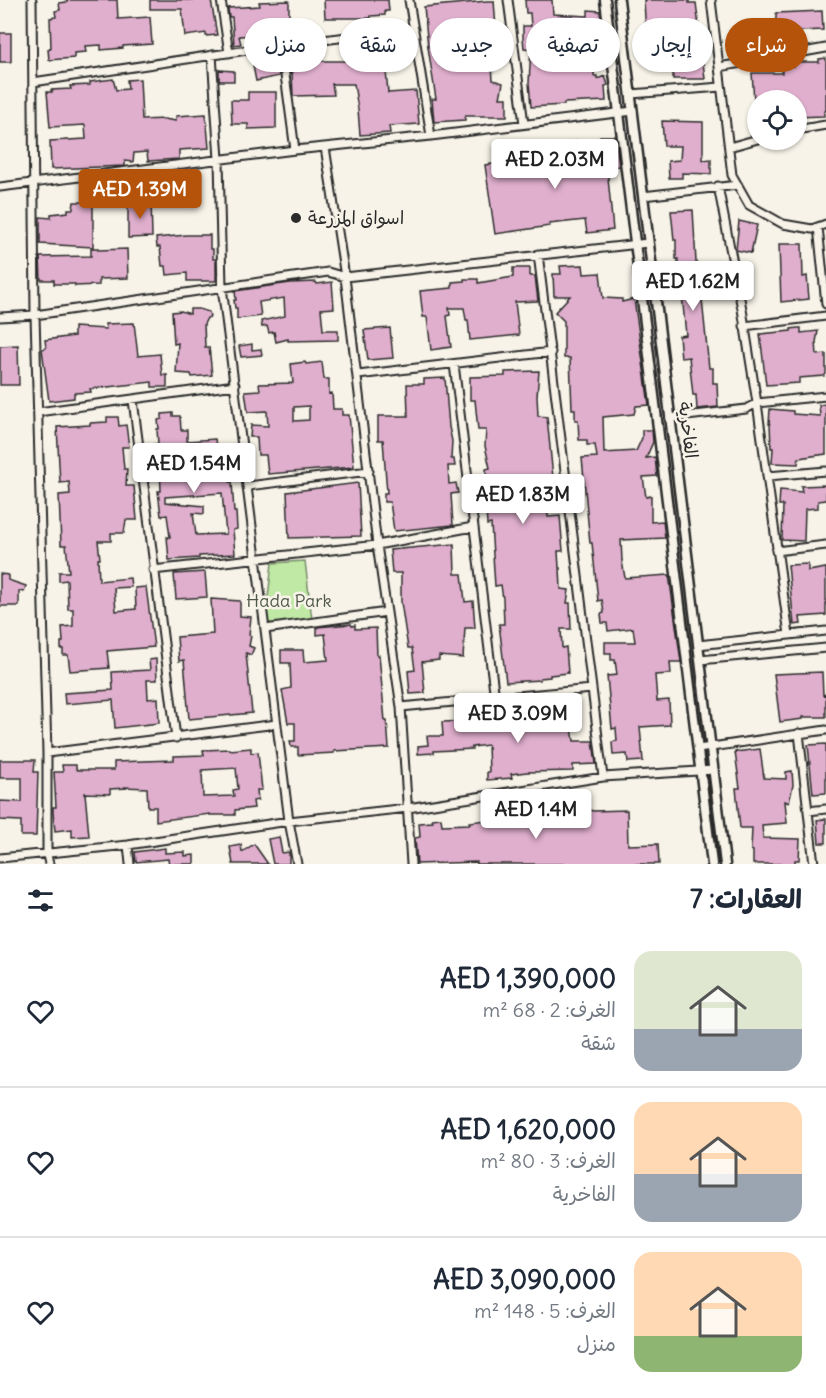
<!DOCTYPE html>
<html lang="ar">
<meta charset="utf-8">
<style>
body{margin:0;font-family:Delius,"Playpen Sans Arabic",sans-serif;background:#f6f6f7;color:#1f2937;direction:rtl;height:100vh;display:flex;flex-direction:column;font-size:22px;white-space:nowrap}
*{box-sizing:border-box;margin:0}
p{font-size:20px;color:#747a83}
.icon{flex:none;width:33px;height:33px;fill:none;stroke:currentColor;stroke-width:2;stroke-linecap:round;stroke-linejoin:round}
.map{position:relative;height:864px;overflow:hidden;direction:ltr}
.panel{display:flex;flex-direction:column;background:#fff;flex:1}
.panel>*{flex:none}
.banner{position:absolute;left:18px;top:18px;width:790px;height:54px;direction:rtl;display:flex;gap:12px}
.fabs{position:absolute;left:747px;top:90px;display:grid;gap:12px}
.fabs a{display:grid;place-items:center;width:60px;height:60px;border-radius:50%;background:#fff;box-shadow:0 2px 4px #0004;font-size:30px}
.price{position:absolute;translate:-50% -51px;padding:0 14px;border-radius:6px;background:#fff;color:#222;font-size:20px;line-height:39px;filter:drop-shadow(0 2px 3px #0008)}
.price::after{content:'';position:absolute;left:50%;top:36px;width:18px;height:14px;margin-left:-9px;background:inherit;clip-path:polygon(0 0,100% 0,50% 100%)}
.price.selected{background:#b45309;color:#fff}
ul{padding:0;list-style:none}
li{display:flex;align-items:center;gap:18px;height:150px;padding:0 24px}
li+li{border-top:2px solid #e0e1e3}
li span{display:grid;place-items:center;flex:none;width:168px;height:120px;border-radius:18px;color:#555}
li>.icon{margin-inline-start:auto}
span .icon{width:72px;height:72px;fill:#fffc;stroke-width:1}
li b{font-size:26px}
h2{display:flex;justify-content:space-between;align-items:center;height:72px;padding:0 24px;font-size:26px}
.pill{padding:0 21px;border-radius:27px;background:#fff;box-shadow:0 2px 4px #0004;font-size:21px;line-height:54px}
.pill.selected{background:#b45309;color:#fff}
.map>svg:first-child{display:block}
</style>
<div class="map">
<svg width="826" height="864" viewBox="0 0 826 864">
<rect width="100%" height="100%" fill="#f7f3e8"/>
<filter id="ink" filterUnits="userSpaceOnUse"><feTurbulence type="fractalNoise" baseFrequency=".0167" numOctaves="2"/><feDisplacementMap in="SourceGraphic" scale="12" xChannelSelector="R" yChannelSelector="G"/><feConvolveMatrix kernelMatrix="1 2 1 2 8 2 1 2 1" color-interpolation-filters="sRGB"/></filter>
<g filter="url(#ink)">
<path fill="#bfe9a5" stroke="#758a68" stroke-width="1.5" d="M305,561L312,620L265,624L272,563Z"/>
<path fill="#e0afce" stroke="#2b2b2b" stroke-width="1.5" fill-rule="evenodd" d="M67,0H117L118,19L150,17L152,44L123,46V48L101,50V45L85,46L86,52L74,53V58L49,60L48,49L51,48L50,18L56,17L55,11L60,10L59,3L67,2Z
M150,0H211L217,35L206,36V33L185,36L182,9H150Z
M324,0H388L389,11H385V15L371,16V18H325Z
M525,0H552L553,14L588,16V10L600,11L603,40H595L594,76H597V79L605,76L608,85L605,86L606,101L564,103V105L531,107L529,83L531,49L524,48L523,38V26H531L530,13H526ZM557,37L577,40L575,67H561L560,51H556Z
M644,0H689V3H696L699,27H696L697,55L702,54L705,79H673V55L647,56Z
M289,1V27L259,28V35L239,36L241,44L234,45L232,17H229L228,8L260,6L259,2Z
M487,1H494L497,42L460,44V51L499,54L498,67L492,66L493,80L503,83L500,98H507V116H465V120L434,122L432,99H436L428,47L424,7Z
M822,11L823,30L800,31V34L776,35V13Z
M0,33H11V62H0Z
M388,44L389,60H385L388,93L416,91L419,124L389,126L390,133L360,135L358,109L354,84H332L334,95L293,96L292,73L290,74L289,59L297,58L296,55L310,54V58H320V61H352L351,52L374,50L373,45Z
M826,58V111H824V116L796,117V100H754L752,73H782V67L794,66L793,62H819V59Z
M277,61L279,76L256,81L253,66Z
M219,70L234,71V81H219Z
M113,79L116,90L128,89L127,80L140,79L142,120L164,119L176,121V116L206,114L209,148L179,150V159L148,161L147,152L134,153L133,162L125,161V166L51,169L50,141L86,139L85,125L50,127L47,92H52L51,90L71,89L70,86L90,85V82Z
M248,92H276V128L248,129V124H232L231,100H248Z
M662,121L703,122V160L711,159V174L682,173V178H669L668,161L680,160L681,146H664Z
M600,136H615L619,166L607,167L613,230L587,233L585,220L549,224L550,226L495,234L485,165L541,158V160L577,157L576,141L600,140Z
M136,200H151L152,237L128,238V205H137Z
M74,202H93V247L40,244V217L51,218V214L68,212V209H73Z
M693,210L697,280H700L709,368H713V383H717L718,407L697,409L696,395H693L689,357L681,358L679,336L686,335L680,274H678V259H676V240H674L672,220L671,211Z
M739,221L757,225L751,253L736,250Z
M186,235H210V249H213V259H216V281H187V273L167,275L166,266H162L160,247H157L156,238Z
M779,244H802L803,277L807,276L809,299L781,302Z
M91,248H98V250L127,249L128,278L99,279V285L75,286V284H54V280H41L40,257L91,256Z
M583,265L584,274L600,273L603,298L622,299V302L634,299L649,405L636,406L634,414L603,417L604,453L636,451L642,438V430H652L653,442L646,458L655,457L657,476L643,477L646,497L651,496V522L663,521L665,538L621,540L622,561L625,578L669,575L681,662H670L671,674L655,675L657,701L669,700L670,725L640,727L643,761L628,762L627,754L613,755L612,742L617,741L616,728L612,729L607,676L617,675L615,660H611V653H605V642H635L633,628L608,631L607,623H602L601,614L604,613L602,600L598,601L592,543H590L582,458L597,457L595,445H587V440H579L578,420H575V409H572L570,358H564V321L555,312L570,296H554L553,274H561L560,266Z
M513,268H530V276H535L538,301L515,302L519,335L470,340L468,320H466L464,308H449L450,315L447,316L451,347L431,350L427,317H423L420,291L452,288V282L464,281V279H478V283L507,278L513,277Z
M316,282L317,284L332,282L334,308L321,309L323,330H338V340L288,341V339L276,342L274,332L269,333L267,326L262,327L261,321L285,316L284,298L259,302L261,316L237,319V308H235L234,300H236L235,291L290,283Z
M190,309H199L209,312L210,317L207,318L204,324L205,347H209L212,375L192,377L191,374L176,373L178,343L174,344L172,312L181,311L190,314Z
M134,323L138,356L160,354L162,375H167V387H152V382L90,389L91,392L74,393V398L49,401L42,349L46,348L45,340L74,336V327L106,329L105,324Z
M390,328L393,358L368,360L364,330Z
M798,328H801V333L818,331L816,342L817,355L826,354V374L824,376L799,378V383L766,385L760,334L791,331V329Z
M252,344V350L261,349L262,355L241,357L239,346Z
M18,345L19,385H0V346Z
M305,362L306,364L322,362L324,379H329V394L332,393L333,409H342V415H349L354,467L268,474L266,455H258L257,437H250L251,425L268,426L267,411L248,412L245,391L260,390L259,384L293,383L291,364ZM309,406V420L294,421V407Z
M539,371L537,396L538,416L547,417L554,488H546L548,517L560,516L563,551H558L559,568H560L561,589L569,590L567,603H570L571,629H561L562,648L566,647L568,673L550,675V677L540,678V680L506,682L499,624H504L503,599L501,585L495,586L491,524L487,525L485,494L482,495L481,485L487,484L486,469L490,468L485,446L486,430H478L475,400H470V377L505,376V372ZM536,489L537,504L518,505L517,490Z
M445,378L449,427L452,441L451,459H454L455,466H448L449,484L456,483L458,493L451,494L453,525L394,531L390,502H384V493H387L383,440H378V416H408L407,384H424V379Z
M826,404V454L799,458L798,464L772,463L773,448H771L770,424H769L770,409L793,411V414L820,416L819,405Z
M173,413V416H180L181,430H187V441L215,439L218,459L228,460L226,472L231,473L230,482H232L234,512H236L237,529L233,530L235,554L199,556V558L169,560L167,537H170L167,515L161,516L158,491H161L160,468H158L157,464L154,444H158L157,429H159L158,420L162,419V414ZM222,493L226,534L196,535L193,513L204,514V506L165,502V497Z
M107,417H118L119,426L126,425L129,447H122L124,469H127L126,486H134L137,520H126L124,533H111V541H98L100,559H98L99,581L130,578L131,587L114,588L116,611L136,609L135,588L146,587L154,647L107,651L109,668L70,671L68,655H63V649H61V642H63L62,627L73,626V609H68L67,580L59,581V572H69L66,545H61L59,495L70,494L69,482L60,483L57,427L90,425V423L107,422Z
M358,483L361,536L289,538L287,492Z
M826,485V500L818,501V508L805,509L804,541L782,540L783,505H779L780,490L802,492L801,486Z
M454,544L455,574H462L465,602L473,601L475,628H465L463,658L439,656V660L422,662L425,693L410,694L408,671L415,670L412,648H408L401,602V573H392L390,550Z
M808,564V571L826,568V615L800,617L801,624L794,625L788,565Z
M205,572L207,597L176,599L174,574Z
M0,574L8,575V580L26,586L24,592L19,591V606H0Z
M211,599L240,601V616L251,617L249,635L251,636L249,646L254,648L251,655L246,653L252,713L189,719L184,660L179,661L177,637L213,634Z
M351,624L352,626L355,625V629L376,628L377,655H379L385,721H387L389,748L334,751V753L298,755V747H291L290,741H295V723H288L282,690L291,688L290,663H281V650H303L304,662L328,660L325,634L317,635V627Z
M156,659L157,680H147L148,699L158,698L159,723L115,728L113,700L65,704L64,693L113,690L112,672L150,670L149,660Z
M822,672L823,695L826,694V717H803V719L780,722L774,674Z
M537,706H543V713H551V716L570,714L574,741H593L596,764L573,765V771L527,772L511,774L512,778L487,780V772H489L488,745L472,747V749L434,751V753L418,754V746L428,745L427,736H443L442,722L471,721L536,716Z
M826,744V793L813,794L808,745Z
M251,748V753L258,752L262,790H257L258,800L253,801L254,808L235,810V815H210V814L156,821V807H148L147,788L125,787L126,788L110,789V794L85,793L89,836L72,837V829L55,831L53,812V807H56L54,772H63L62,765H76V769L78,770H114V762L174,760V756L204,755L203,750L230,749V750ZM236,768L238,789L233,790L234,796L203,797L202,770Z
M760,749L764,778L786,779V772L792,771L793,785L789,803L785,801L787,823L762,825L763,838L800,839L799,860H795V864H753V851L751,850L752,828H740L736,788H740L735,752Z
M0,760H35L34,772H38L36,836H21V821L0,820V801L22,802V778H0Z
M571,804L593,811L627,810L628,845L658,844L659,864H477V862L417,864L415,838L420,837L419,823L433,822L432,819L441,818L442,825L470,824L469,822L504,818V814L570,806Z
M824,819H826V843H819L817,820Z
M279,837L282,853L289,852V864H273L268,839Z
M254,844L268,864H233L230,847L241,845L242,852Z
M165,848V853L185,852V856L194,855V864H169L168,859L136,862L135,852Z"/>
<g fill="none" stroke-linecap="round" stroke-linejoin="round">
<g stroke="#2b2b2b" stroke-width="11">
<path id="minor" d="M32,0L35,315L47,753V855L49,864
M221,0L229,53
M409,0L431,136
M508,0L524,124
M711,0L732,175L749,205L783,224L812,229L826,224
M281,45L295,150
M212,55L219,159L222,287L289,821L297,864
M719,67L826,48
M33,82L281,45L414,29
M631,94L721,87
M796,130L826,125
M325,147L345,277L377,545L401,707L411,864
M729,147L758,139
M718,186L742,309L757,403L789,635
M0,187L295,150L431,136L633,111
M643,196L738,185
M818,227L826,304
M538,254L603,777
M0,317L35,315L328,272L345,277L648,243
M744,326L826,316
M454,364L495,699
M358,375L551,352
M133,400L176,738
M38,412L235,385
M670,418L746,409L757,403L826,396
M768,476L826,471
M248,486L369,471
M776,551L826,545
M153,570L377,545L473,527
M265,629L387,612
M698,645L826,631
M700,660L826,648
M401,707L592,689
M799,733L814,864
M698,749L826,730
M47,753L277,724
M808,811L826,809
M128,845L130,864
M0,858L128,845L289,821L408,808L603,777L714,770"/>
</g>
<g stroke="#2b2b2b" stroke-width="13">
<path id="tertiary" d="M605,0L712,864
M619,0L725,864"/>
</g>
<use href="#minor" stroke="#f7f3e8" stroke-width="7"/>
<use href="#tertiary" stroke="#f7f3e8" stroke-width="8"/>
</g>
</g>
<circle fill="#2b2b2b" stroke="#f7f3e8" stroke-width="2" cx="296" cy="218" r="6"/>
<g text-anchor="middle" stroke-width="5" stroke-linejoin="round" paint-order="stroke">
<g font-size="18" fill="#2b2b2b" stroke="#f7f3e8" text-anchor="start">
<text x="308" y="224">اسواق المزرعة</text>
</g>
<g font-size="18" fill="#2b2b2b" stroke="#f7f3e8">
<text transform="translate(688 430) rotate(83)" y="6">الفاخرية</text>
</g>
<g font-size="18" fill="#505a4a" stroke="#f7f3e8">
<text x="289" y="607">Hada Park</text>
</g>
</g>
</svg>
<div class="fabs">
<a><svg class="icon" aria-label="locate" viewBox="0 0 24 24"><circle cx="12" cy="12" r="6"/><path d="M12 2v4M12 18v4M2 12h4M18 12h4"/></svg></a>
</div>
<b class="price" style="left:555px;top:190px">AED 2.03M</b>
<b class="price selected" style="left:140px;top:220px">AED 1.39M</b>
<b class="price" style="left:693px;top:312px">AED 1.62M</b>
<b class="price" style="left:194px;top:494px">AED 1.54M</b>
<b class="price" style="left:523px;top:525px">AED 1.83M</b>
<b class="price" style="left:518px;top:744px">AED 3.09M</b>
<b class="price" style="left:536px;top:840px">AED 1.4M</b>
<div class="banner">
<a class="pill selected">شراء</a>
<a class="pill">إيجار</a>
<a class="pill">تصفية</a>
<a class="pill">جديد</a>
<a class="pill">شقة</a>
<a class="pill">منزل</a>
</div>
</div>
<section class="panel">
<h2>العقارات: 7<svg class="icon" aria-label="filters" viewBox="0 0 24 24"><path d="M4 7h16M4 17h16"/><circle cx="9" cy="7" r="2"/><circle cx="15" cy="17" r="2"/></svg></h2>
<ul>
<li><span style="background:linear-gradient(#dfe7d0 65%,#9aa5b1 0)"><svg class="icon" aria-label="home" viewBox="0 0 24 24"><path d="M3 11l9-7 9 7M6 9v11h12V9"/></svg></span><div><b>AED 1,390,000</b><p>الغرف: 2 · 68 m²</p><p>شقة</p></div><svg class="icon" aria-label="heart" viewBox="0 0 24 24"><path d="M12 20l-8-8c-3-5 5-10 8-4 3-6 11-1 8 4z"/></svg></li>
<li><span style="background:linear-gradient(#ffd9b3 60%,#9aa5b1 0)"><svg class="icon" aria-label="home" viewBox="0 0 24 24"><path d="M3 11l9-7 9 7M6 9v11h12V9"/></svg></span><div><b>AED 1,620,000</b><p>الغرف: 3 · 80 m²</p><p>الفاخرية</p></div><svg class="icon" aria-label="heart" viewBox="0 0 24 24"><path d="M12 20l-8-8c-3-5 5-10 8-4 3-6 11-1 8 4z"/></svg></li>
<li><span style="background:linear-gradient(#ffd9b3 70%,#8fb573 0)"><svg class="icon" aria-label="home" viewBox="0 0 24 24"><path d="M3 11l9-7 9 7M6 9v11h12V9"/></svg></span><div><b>AED 3,090,000</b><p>الغرف: 5 · 148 m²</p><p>منزل</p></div><svg class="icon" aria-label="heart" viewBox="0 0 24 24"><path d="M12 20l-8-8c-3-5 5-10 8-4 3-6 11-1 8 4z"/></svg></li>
</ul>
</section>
